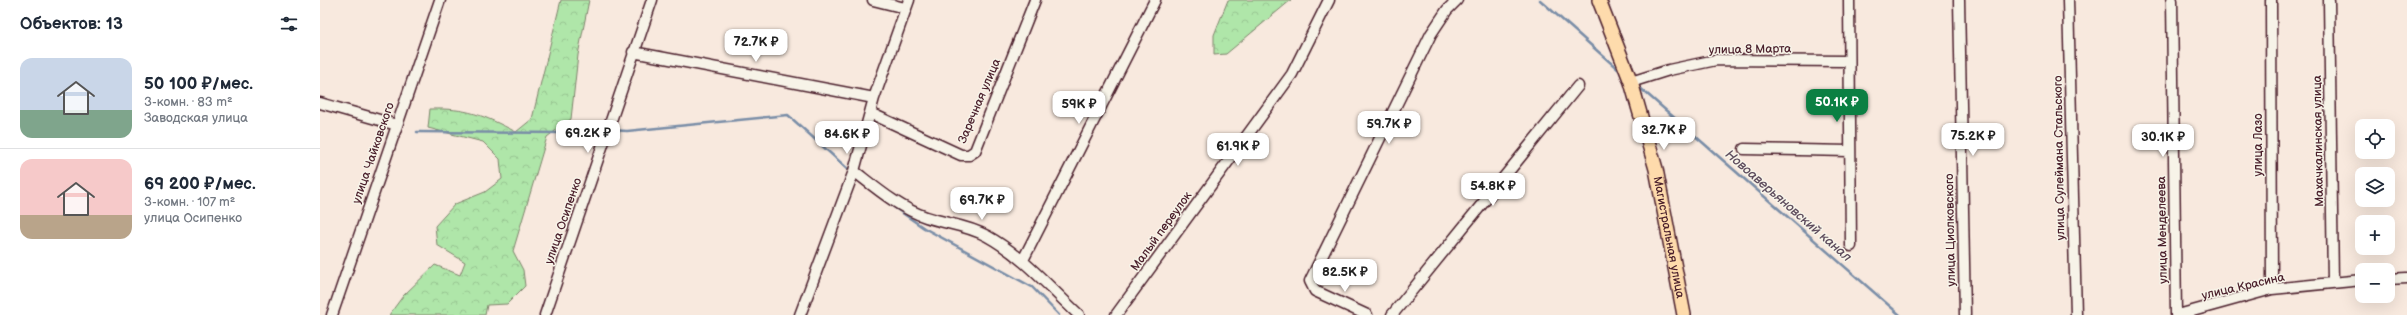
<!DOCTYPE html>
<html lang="ru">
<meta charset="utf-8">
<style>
body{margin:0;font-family:"Balsamiq Sans",sans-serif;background:#f2f2f3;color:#1f2937;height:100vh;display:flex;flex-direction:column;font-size:15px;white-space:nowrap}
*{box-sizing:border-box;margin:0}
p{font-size:13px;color:#747a83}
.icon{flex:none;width:22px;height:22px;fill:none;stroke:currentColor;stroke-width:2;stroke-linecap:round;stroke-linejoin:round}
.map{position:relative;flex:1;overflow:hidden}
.drawer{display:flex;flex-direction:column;background:#fff;width:320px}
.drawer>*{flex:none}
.controls{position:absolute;left:2035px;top:119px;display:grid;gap:8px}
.controls a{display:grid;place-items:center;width:40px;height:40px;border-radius:8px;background:#fff;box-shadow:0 4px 16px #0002;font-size:20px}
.price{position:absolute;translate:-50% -34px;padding:0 9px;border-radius:8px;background:#fff;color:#222;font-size:13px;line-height:26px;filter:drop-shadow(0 1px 2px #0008)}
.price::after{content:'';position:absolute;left:50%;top:24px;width:12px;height:9px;margin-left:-6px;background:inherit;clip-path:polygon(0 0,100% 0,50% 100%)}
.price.selected{background:#0b8043;color:#fff}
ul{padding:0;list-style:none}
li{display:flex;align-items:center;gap:12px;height:100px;padding:0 20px}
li+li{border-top:1px solid #e0e1e3}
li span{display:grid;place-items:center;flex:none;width:112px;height:80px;border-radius:12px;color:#555}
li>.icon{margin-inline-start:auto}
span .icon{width:48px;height:48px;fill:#fffc;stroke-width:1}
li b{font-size:17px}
h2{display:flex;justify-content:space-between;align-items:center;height:48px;padding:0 20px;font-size:17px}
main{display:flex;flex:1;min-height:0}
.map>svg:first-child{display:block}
</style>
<main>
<section class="drawer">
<h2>Объектов: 13<svg class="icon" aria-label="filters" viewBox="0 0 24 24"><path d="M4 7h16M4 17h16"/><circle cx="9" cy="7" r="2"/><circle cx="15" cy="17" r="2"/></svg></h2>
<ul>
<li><span style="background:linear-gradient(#c9d6e8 65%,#7fa58c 0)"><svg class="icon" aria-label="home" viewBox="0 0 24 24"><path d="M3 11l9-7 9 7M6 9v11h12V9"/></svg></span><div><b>50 100 ₽/мес.</b><p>3-комн. · 83 m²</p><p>Заводская улица</p></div></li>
<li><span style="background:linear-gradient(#f6c9c9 70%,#b9a48a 0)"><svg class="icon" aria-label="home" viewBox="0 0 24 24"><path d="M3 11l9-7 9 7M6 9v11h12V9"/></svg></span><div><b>69 200 ₽/мес.</b><p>3-комн. · 107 m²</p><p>улица Осипенко</p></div></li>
</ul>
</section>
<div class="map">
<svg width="2087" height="315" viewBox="0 0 2087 315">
<defs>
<pattern id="forest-crowns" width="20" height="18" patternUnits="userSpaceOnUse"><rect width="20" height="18" fill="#afe6a9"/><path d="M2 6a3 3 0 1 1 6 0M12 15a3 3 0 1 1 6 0" fill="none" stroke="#98c592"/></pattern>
</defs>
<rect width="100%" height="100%" fill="#f8e9de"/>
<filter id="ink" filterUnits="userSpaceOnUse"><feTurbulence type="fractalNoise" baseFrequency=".025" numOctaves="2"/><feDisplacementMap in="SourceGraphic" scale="8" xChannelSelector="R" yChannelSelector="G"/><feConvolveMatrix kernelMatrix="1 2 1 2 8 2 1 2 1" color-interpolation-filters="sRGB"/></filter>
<g filter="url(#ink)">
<path fill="url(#forest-crowns)" stroke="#7c826a" d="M241,0H269L258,55L251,119L227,137L193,251L203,270L205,286L187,304L167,305L165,315H69L83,296L115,265L140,275L145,262L117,245L115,226L135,204L165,192L182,179L180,159L163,142L108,128L110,109C147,108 163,115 196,132L212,119Z
M908,0H971L906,54L894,55V35Z"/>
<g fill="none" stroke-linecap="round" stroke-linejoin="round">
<path stroke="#798da7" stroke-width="2.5" d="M1220,0L1300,71
M1318,86L1580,315
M291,130L307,131L468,115L530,171
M97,132L243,133L284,130
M568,203L604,228L712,287L739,315"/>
<g stroke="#4a1f2b" stroke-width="13">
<path id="minor" d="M553,0L585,8
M1529,0L1531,246
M1639,0L1645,315
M1748,0L1756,315
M1852,0L1856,315
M1951,0L1952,289
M2009,0L2013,282
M313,52L554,98
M1311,82L1349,70L1396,60L1528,61
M0,103L77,125
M550,113L641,155H649L655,151L715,0
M1424,149L1529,151
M534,171C556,188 579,208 606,217C627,224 647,225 667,236C703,256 729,287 759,315
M703,260L835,0
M2068,279L2087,278
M12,315L120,0
M225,315L332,0
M480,315L534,171L554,98L589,0
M796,315L972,74L1009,0
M1047,315L995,291L990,281L1111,34L1127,10L1137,0
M1072,315L1258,86
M1858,315L1952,289L2042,280"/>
</g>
<g stroke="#4a1f2b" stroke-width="16">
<g id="major">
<path id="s1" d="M1279,0L1311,82L1336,169L1364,315"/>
</g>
</g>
<use href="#minor" stroke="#f7f3e8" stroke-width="10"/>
<use href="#major" stroke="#fedbac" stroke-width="13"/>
</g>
</g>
<g text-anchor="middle" stroke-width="3" stroke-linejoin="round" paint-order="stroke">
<g font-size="12" fill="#4a1f2b" stroke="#f7f3e8">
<text transform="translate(1430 49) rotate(-1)" y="4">улица 8 Марта</text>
<text transform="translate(659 101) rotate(-67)" y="4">Заречная улица</text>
<text transform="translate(1998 141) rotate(-91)" y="4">Махачкалинская улица</text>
<text transform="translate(1938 145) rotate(-90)" y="4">улица Лазо</text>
<text transform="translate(53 153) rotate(-71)" y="4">улица Чайковского</text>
<text transform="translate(1739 158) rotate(-91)" y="4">улица Сулеймана Стальского</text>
<text transform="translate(243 221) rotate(-71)" y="4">улица Осипенко</text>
<text transform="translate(1630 230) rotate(-91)" y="4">улица Циолковского</text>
<text transform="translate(1842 230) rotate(-91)" y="4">улица Менделеева</text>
<text transform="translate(841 231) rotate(-54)" y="4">Малый переулок</text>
<text dy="4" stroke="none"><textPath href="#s1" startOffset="248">Магистральная улица</textPath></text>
<text transform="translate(1923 286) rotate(-13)" y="4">улица Красина</text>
</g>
<g font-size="13" font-style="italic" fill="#5e4d5e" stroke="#f7f3e8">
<text transform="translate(1469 205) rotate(41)" y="5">Новоаверьяновский канал</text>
</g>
</g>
</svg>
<div class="controls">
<a><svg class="icon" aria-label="locate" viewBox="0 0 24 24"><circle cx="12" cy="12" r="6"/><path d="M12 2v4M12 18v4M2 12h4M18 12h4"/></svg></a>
<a><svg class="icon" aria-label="layers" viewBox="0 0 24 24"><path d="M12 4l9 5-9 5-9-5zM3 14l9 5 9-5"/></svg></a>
<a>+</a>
<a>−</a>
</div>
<b class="price" style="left:436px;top:63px">72.7K ₽</b>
<b class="price selected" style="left:1517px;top:123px">50.1K ₽</b>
<b class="price" style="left:759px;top:125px">59K ₽</b>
<b class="price" style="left:1069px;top:145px">59.7K ₽</b>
<b class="price" style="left:1344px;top:151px">32.7K ₽</b>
<b class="price" style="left:268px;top:154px">69.2K ₽</b>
<b class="price" style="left:527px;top:155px">84.6K ₽</b>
<b class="price" style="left:1653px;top:157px">75.2K ₽</b>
<b class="price" style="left:1843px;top:158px">30.1K ₽</b>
<b class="price" style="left:918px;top:167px">61.9K ₽</b>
<b class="price" style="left:1173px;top:207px">54.8K ₽</b>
<b class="price" style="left:662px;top:221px">69.7K ₽</b>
<b class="price" style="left:1025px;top:293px">82.5K ₽</b>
</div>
</main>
